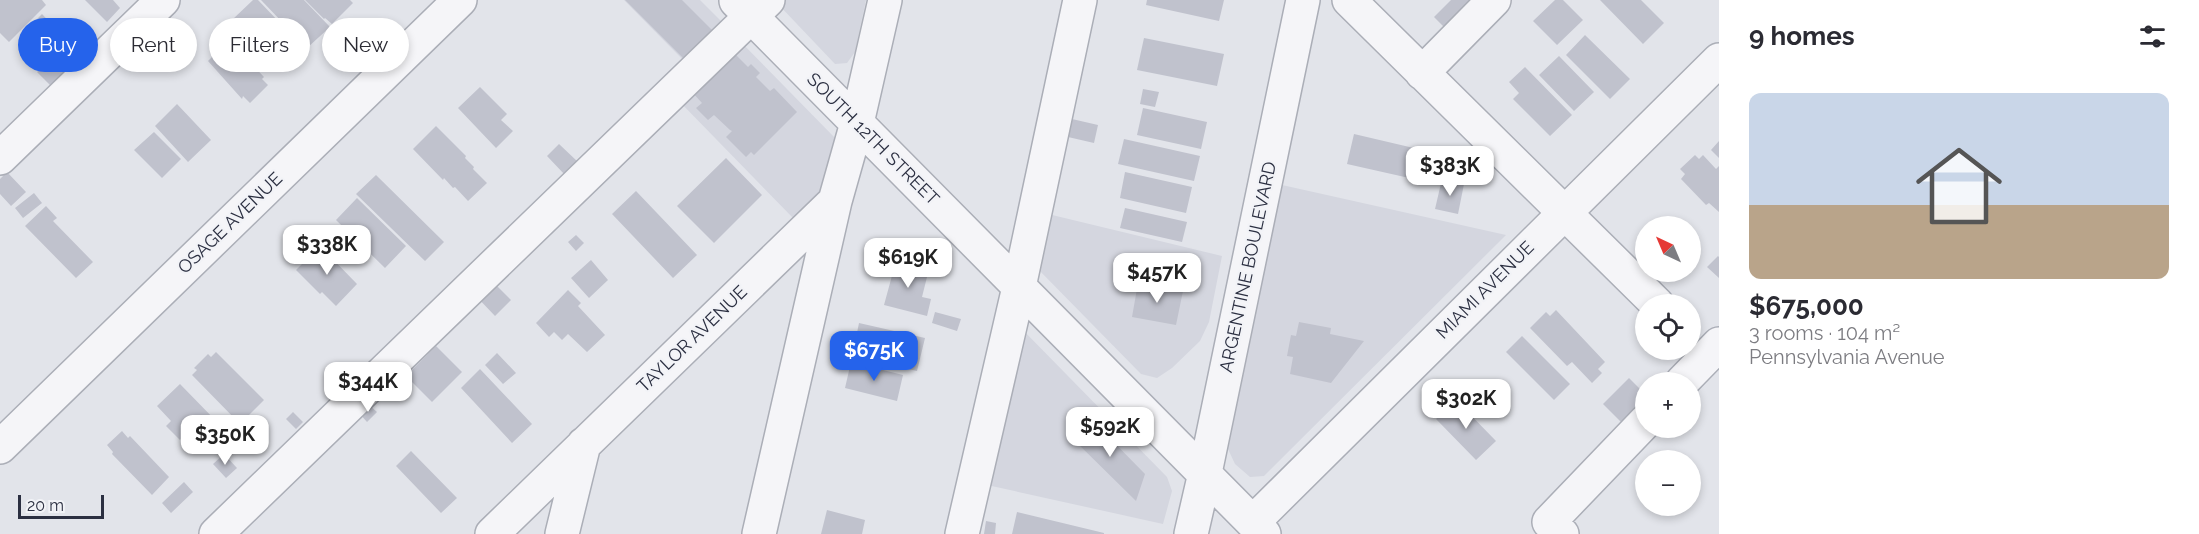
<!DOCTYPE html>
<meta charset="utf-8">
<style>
body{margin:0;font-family:Raleway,sans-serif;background:#f2f2f3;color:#2b2b33;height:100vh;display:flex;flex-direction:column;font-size:22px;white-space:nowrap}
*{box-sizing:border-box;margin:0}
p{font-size:20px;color:#7c7c81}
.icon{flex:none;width:33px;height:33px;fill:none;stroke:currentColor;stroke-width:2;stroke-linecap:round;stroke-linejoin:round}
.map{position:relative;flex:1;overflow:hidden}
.side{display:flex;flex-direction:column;background:#fff;width:480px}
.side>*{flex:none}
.guide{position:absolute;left:18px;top:18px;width:570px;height:54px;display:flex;gap:12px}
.needle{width:39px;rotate:316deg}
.fabs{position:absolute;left:1635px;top:216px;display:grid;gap:12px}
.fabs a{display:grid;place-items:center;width:66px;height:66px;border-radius:50%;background:#fff;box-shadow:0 3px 9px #0003;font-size:30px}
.scale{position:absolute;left:18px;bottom:15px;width:86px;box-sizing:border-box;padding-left:6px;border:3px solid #2b2f41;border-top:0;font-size:16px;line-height:21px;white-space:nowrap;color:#2b2f41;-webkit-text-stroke:4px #f2f3f7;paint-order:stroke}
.price{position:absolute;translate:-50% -51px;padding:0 14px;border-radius:12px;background:#fff;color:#222;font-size:20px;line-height:39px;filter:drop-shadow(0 2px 3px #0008)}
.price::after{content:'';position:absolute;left:50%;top:36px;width:18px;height:14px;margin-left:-9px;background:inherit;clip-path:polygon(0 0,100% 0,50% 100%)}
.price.current{background:#2563eb;color:#fff}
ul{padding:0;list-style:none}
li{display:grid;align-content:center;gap:12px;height:318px;padding:0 30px}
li+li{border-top:2px solid #e1e1e2}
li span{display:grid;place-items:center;height:186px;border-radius:12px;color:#555}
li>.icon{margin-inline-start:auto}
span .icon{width:108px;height:108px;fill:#fffc;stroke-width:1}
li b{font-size:26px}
h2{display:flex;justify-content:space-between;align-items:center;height:72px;padding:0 30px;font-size:26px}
.tag{padding:0 21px;border-radius:27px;background:#fff;box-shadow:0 3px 9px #0003;font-size:21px;line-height:54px}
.tag.current{background:#2563eb;color:#fff}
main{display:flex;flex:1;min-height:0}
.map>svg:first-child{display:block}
</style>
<main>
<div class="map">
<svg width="1719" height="534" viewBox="0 0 1719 534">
<rect width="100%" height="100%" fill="#e2e4ea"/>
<path fill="#d4d6df" d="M624,0H700L729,29L690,67Z
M780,0H866L855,52L847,63L835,64L777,3Z
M737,38L836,139L830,183L793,218L676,98Z
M1282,185L1506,235L1264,476L1250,477L1235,464L1228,449Z
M1048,214L1222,256L1209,322L1200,341L1172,368L1157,378L1141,374L1036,267Z
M1018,325L1167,477L1172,491L1163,524L987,485Z"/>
<path fill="#c0c2cd" d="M0,0H42L46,5L9,42L0,33Z
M85,0H113L120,8L107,22Z
M253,0H258L304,48L281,70L233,19Z
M261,0H304L330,27L307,48Z
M305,0H350L353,3L332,24L325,18L324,19Z
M625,0H682L716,34L687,62Z
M1147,0H1224L1219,21L1146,5Z
M1451,0H1470L1474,4L1447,30L1434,17Z
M1555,0H1563L1583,20L1557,45L1533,21Z
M1600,0H1641L1664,23L1643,44Z
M42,14L58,31L44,45L28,28Z
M1585,35L1630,79L1610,99L1566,55Z
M1144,38L1224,54L1217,86L1137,70Z
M229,40L264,77L262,79L268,85L250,103L243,96L242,99L208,61Z
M53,50L70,69L51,86L37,72L44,65L41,62Z
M732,51L748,67L751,64L760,73L756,77L770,91L774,88L797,112L754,155L751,152L746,157L726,137L732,131L730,130L714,115L708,120L696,108L702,103L691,91Z
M1559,56L1594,92L1574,111L1539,75Z
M1525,67L1572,115L1550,136L1513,99L1519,93L1509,82Z
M480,87L507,114L501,120L513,131L496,148L458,108Z
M1143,89L1159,92L1155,107L1140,104Z
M177,104L211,140L188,162L155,126Z
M1143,108L1207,122L1201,149L1137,135Z
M1072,119L1098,125L1094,143L1068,137Z
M436,126L466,156L465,158L474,167L473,169L487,183L468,201L455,187L453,188L444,178L443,180L413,149Z
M154,132L181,159L162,178L134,150Z
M1354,134L1435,153L1427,182L1347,164Z
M1124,139L1200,156L1194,181L1118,164Z
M1719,141V158L1711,150Z
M559,144L578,162L565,175L547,156Z
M1695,155L1699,159L1703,155L1716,169L1719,166V212L1709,203L1706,205L1681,179L1685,174L1680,169Z
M726,158L762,195L714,243L677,206Z
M7,172L26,192L11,206L0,194V179Z
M1125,172L1192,187L1186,213L1120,198Z
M376,175L444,242L425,261L356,194Z
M1442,179L1464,184L1458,214L1435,209Z
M636,191L697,255L673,278L612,214Z
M34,193L42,203L23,218L15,208Z
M357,198L406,246L385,268L336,220Z
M46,206L57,218L53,221L93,262L76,278L25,226Z
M1125,208L1187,222L1182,242L1120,228Z
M576,235L584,243L576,251L568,242Z
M320,246L357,284L336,306L322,292L320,294L296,270Z
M1718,256L1719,257V278L1707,267Z
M591,260L608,280L589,298L571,278Z
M896,261L929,269L922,297L931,299L927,316L884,305Z
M490,279L511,300L495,316L475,295Z
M1138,283L1183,291L1176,325L1132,317Z
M568,290L581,303L578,306L605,335L587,352L568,334L562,340L554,332L549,337L536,323Z
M1556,310L1605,362L1598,369L1602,373L1592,383L1572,362L1567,366L1530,328L1546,312L1550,316Z
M935,312L961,319L957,331L932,323Z
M1299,322L1331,328L1330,334L1364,341L1331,383L1290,374L1293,357L1287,356L1291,335L1296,336Z
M859,323L925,338L917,371L852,357Z
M1522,336L1570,384L1554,400L1506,352Z
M436,346L462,372L432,402L406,376Z
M216,352L264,400L240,424L192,375L197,370L194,368L208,354L211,357Z
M497,353L516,373L503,384L485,365Z
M851,362L903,375L897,401L845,388Z
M480,369L532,424L512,443L461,388Z
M1629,378L1646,395V401L1623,424L1603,404Z
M180,384L219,424L196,447L184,435L180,440L166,426L171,421L157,406Z
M1456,400L1496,441L1476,460L1436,419Z
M368,404L377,412L367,422L359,413Z
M293,412L303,422L296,429L286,419Z
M1090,418L1145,474L1136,501L1071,437Z
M122,431L128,438L130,436L169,477L152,495L112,454L113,452L107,445Z
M411,451L457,498L441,513L396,466Z
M224,454L237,468L226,478L213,464Z
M184,482L193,492L171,513L162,503Z
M827,510L865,520L862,534H821Z
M1017,512L1104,533V534H1012Z
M986,521L996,523L995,534H984Z"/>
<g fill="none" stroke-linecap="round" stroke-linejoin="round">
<g stroke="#abaeb7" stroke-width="36">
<path id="minor" d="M1349,0L1657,304
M736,1L1264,534
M1422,73L1494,0
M0,158L163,0
M1682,382L1719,344
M0,447L460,0
M1253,522L1719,60
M216,534L768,0
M492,534L835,201
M562,534L584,444
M759,534L835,201L857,123L885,0
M962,534L1019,287L1080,0
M1191,534L1205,473L1303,0
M1562,534L1549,522L1646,421"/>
</g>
<use href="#minor" stroke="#f5f5f8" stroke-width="33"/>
</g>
<g text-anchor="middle" stroke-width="4.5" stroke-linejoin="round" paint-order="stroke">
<g font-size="18" fill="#2b2f41" stroke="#f2f3f7">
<text transform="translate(873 139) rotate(45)" y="6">SOUTH 12TH STREET</text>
<text transform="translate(230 223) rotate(-44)" y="6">OSAGE AVENUE</text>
<text transform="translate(1248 267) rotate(-78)" y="6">ARGENTINE BOULEVARD</text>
<text transform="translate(1485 290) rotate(-45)" y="6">MIAMI AVENUE</text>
<text transform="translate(692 339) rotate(-44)" y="6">TAYLOR AVENUE</text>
</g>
</g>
</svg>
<div class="fabs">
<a><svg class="needle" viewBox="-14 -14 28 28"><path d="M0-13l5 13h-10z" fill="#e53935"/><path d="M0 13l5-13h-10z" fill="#7c7c81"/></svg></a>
<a><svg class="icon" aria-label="locate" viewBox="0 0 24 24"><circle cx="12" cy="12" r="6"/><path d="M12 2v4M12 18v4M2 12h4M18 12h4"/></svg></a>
<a>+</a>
<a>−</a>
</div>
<div class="scale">20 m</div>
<b class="price" style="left:1450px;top:197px">$383K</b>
<b class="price" style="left:327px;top:276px">$338K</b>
<b class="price" style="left:908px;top:289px">$619K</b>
<b class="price" style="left:1157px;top:304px">$457K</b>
<b class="price current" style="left:874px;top:382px">$675K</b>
<b class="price" style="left:368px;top:413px">$344K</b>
<b class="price" style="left:1466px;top:430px">$302K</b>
<b class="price" style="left:1110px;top:458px">$592K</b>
<b class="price" style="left:225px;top:466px">$350K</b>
<div class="guide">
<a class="tag current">Buy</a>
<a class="tag">Rent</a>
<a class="tag">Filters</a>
<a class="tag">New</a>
</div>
</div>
<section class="side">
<h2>9 homes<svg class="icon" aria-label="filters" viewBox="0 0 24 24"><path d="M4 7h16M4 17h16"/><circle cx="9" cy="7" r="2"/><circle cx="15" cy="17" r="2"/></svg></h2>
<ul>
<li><span style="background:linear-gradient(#c9d6e8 60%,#b9a48a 0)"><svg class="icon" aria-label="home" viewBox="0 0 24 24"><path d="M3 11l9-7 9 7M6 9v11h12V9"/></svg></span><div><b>$675,000</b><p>3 rooms · 104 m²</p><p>Pennsylvania Avenue</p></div></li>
</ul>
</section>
</main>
